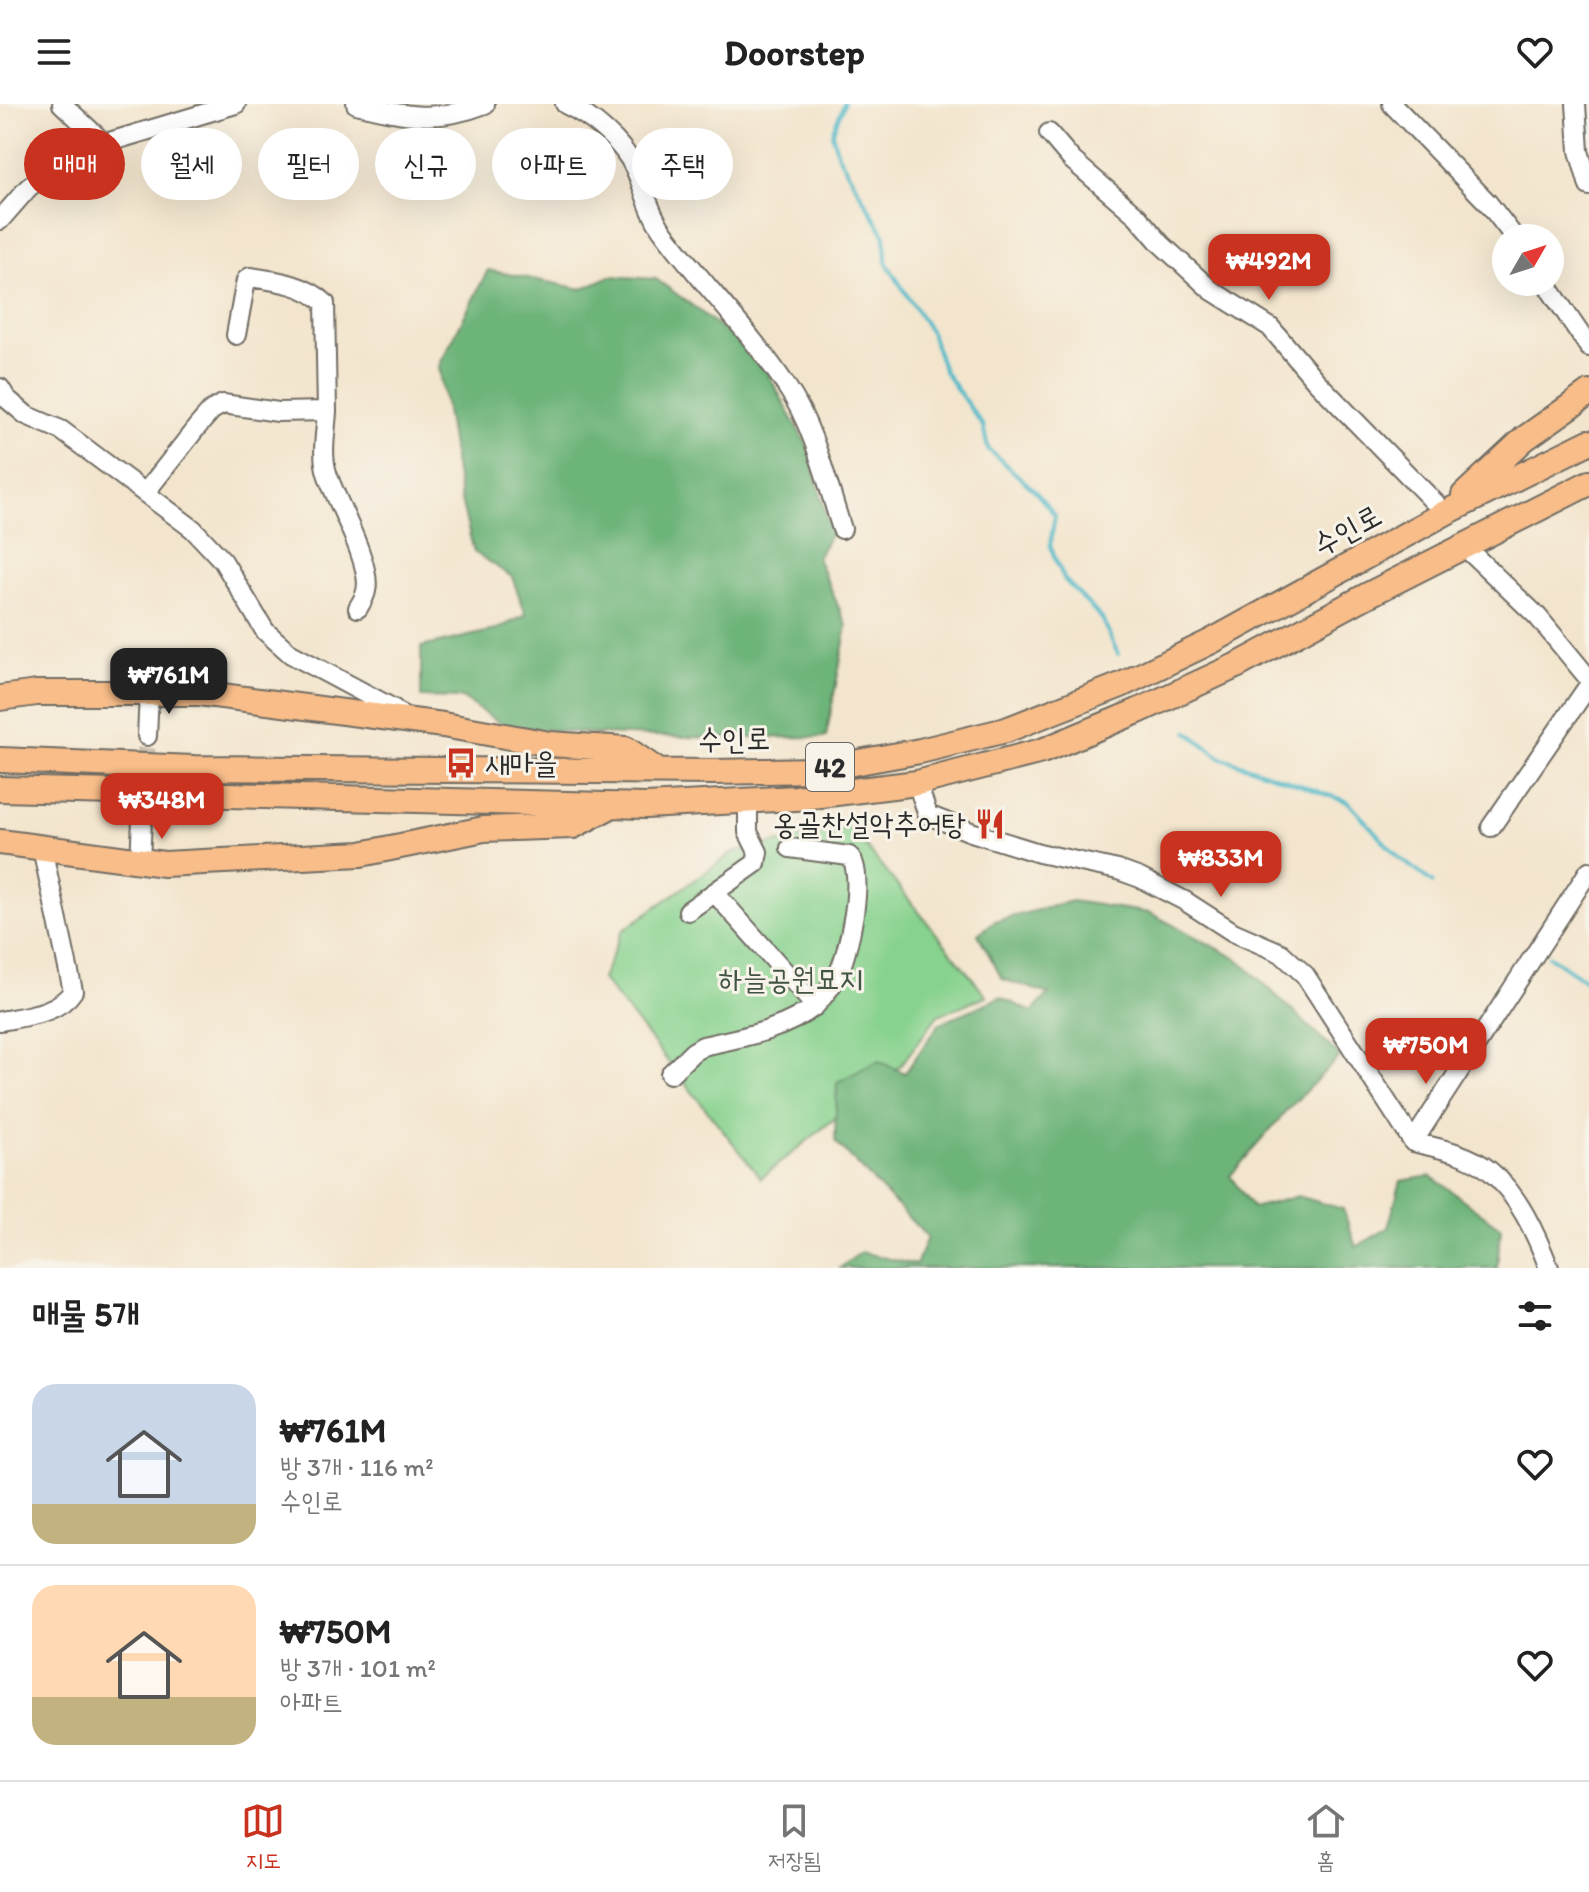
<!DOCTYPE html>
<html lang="ko">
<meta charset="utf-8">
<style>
body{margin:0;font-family:Itim,"Poor Story",sans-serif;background:#f6f6f6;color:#222;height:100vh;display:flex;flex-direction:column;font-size:30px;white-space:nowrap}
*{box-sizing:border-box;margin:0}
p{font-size:26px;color:#767676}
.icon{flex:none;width:44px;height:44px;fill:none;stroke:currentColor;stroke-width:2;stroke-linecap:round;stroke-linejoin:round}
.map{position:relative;height:1164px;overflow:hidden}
.details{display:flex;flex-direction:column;background:#fff;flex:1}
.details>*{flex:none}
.banner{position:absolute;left:24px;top:24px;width:800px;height:72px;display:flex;gap:16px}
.needle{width:52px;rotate:51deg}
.buttons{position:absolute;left:1492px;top:120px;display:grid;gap:16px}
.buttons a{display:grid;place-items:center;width:72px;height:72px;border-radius:50%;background:#fff;box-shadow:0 8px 32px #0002;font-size:40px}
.price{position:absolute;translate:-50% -68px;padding:0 18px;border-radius:16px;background:#c8321e;color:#fff;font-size:26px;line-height:52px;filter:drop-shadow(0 2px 4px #0008)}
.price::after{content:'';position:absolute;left:50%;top:48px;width:24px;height:18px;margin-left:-12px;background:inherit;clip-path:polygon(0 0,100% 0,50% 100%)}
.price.on{background:#222;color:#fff}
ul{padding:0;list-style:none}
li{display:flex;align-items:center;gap:24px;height:200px;padding:0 32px}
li+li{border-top:2px solid #e0e0e0}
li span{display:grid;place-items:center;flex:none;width:224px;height:160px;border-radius:24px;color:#555}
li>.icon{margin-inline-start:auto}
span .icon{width:96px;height:96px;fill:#fffc;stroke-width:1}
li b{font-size:34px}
h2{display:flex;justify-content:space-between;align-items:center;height:96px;padding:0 32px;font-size:34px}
.chip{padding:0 28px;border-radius:36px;background:#fff;box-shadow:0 8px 32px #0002;font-size:28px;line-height:72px}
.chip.on{background:#c8321e;color:#fff}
header{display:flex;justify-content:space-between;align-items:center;height:104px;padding:0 32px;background:#fff;font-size:36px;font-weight:800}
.menu{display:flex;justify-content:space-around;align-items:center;height:112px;border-top:2px solid #e0e0e0;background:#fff;font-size:22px;color:#767676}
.menu a{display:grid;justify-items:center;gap:4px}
.menu .on{color:#c8321e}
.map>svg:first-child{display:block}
</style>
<header><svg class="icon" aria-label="menu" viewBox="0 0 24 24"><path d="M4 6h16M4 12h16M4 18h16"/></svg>Doorstep<svg class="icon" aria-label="heart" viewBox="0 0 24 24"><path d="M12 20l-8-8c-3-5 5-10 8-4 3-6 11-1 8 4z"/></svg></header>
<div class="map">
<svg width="1589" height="1164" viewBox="0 0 1589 1164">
<rect width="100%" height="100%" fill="#f7f3e8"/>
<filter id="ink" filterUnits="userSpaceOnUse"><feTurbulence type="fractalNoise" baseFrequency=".0125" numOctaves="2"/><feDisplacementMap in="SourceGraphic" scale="16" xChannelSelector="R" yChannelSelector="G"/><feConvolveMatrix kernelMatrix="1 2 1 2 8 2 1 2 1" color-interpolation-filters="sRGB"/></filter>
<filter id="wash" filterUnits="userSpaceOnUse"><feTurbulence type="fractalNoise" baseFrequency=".006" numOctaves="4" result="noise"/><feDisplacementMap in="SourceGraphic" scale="32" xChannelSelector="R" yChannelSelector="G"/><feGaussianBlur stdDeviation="1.8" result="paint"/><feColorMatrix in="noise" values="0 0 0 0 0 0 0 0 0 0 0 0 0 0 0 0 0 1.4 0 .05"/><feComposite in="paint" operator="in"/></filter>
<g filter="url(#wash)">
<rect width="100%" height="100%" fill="#f3e5cd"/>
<path fill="#87d28e" stroke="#597e5c" stroke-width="2" d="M850,723L987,892L938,911L901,961L761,1074L602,875L622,827L734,748Z"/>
<path fill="#6db479" stroke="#4c7052" stroke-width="2" d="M488,166L582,185L610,172L656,175L697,205L760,255L808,343L831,429L817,454L847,522L826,633L716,634L598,630L504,622L462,594L421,593V543L495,526L526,511L512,473L474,448L460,393L439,262Z
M1072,797L1150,809L1238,855L1340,952L1289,1004L1230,1072L1253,1104L1298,1092L1343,1105L1356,1143L1388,1124L1401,1077L1431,1072L1501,1124L1497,1164H840L861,1148L916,1161L927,1133L835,1037L837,978L878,957L905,969L939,920L1000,893L1032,908L1049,890L1002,875L978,830L995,817Z"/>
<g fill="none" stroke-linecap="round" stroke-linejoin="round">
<path stroke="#4db9c9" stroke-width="4" d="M844,0L832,29L838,51L885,132L886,158L931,229L944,267L983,322L988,345L1034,386L1055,411L1050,442L1064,475L1102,515L1118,550
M1586,0L1589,28
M1188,628L1220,653L1348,698L1398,753L1433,779
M1549,852L1589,879"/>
</g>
</g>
<g filter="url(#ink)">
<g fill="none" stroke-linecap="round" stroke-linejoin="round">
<path stroke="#cbc0ad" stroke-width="18" stroke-dasharray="18 9" stroke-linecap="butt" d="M142,716L147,632"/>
<g stroke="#716c64" stroke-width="22">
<path id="minor" d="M62,0L104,39
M356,0C406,12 436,19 485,0
M565,0C591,12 623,38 635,65C645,86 648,106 662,126C702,180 750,227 787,283C814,323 827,379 842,425
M1392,0L1488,99L1515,134
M1576,0L1579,47L1589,82
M1049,29L1072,56L1137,112L1161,140L1211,186L1270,223L1316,277L1445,409
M0,116L28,84L50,66L89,44L236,0
M1545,178L1589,243
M0,284L6,294L26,311L61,326L193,425L223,457L265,527L291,550L394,605L408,617
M327,307C326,327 321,350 327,369C335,396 373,461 366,487C365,493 361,499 358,504
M145,389L197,323L212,306L223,300L278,308L327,307L325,199C305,180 277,177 250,173L246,176L236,231
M1464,442L1538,513L1589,575
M147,632L149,589
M917,679L928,711L971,728L1039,749L1118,766L1140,774L1185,797L1233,828L1281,849L1305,871L1413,1038
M1491,723L1589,581
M140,757L142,716
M715,789L815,902C823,893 831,884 837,872C848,853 867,767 849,752L790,744
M688,807L756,759L758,748L748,728V697
M0,917C25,912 58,910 73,887L42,744
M670,970L693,948L703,942C742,933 783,927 815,902
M1549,1164C1536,1130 1518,1090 1490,1067C1470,1050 1439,1044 1413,1038L1589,767"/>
</g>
<g stroke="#716c64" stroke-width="28">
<path id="major" d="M1464,391L1524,335L1589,289
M0,594L37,589H199L443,621L550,640L626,645L658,667
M0,656L194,664L715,668L814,666L920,647L1006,626L1121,581L1212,537L1445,409L1589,338
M0,685L646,702L796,694L917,679L1042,647L1138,607L1240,560L1366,492L1589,379
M0,738L164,760L361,750L484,725L573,722L609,703"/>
</g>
<use href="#minor" stroke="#fff" stroke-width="18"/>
<use href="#major" stroke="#f8bd89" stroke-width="24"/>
</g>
</g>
<defs>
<g id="bus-bare" transform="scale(2.4)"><path d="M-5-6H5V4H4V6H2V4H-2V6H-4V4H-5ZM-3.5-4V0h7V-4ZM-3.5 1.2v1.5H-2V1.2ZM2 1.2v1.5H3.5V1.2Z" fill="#c8321e" stroke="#f7f3e8" stroke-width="2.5" paint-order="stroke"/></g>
<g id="restaurant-bare" transform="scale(2.4)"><path d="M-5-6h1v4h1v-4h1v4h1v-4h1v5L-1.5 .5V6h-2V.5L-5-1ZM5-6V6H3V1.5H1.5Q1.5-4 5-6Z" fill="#c8321e" stroke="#f7f3e8" stroke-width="2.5" paint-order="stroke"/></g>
</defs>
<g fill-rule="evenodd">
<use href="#bus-bare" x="461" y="659"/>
<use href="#restaurant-bare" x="990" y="720"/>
</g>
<g text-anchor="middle" stroke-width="6" stroke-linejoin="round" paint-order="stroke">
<rect fill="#f7f3e8" stroke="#686764" stroke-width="2" x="806" y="639" width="48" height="48" rx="6"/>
<g font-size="28" font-weight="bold" fill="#2b2b2b">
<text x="830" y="673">42</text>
</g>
<g font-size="30" fill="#2b2b2b" stroke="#f7f3e8">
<text transform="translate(1347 426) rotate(-29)" y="10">수인로</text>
<text transform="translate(734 635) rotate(-1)" y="10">수인로</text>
</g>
<g font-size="30" fill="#2b2b2b" stroke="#f7f3e8" text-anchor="start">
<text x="485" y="669">새마을</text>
<text x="966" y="730" text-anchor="end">옹골찬설악추어탕</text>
</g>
<g font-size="30" fill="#425544" stroke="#f7f3e8">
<text x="791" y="885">하늘공원묘지</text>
</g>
</g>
</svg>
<div class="buttons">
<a><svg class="needle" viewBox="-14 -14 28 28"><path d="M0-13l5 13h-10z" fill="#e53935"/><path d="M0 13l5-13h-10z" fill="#767676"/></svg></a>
</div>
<b class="price" style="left:1269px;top:198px">₩492M</b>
<b class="price on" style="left:169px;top:612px">₩761M</b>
<b class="price" style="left:162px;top:737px">₩348M</b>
<b class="price" style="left:1221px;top:795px">₩833M</b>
<b class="price" style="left:1426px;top:982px">₩750M</b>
<div class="banner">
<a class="chip on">매매</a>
<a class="chip">월세</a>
<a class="chip">필터</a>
<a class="chip">신규</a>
<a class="chip">아파트</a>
<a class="chip">주택</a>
</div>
</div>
<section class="details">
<h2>매물 5개<svg class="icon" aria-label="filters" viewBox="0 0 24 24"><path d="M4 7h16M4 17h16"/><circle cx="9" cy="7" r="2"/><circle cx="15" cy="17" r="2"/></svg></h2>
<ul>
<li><span style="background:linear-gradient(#c9d6e8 75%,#c2b280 0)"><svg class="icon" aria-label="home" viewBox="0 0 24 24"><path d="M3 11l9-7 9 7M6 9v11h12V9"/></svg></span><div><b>₩761M</b><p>방 3개 · 116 m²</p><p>수인로</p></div><svg class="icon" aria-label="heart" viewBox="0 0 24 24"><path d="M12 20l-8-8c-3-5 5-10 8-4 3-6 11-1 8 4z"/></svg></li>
<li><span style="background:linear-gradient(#ffd9b3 70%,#c2b280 0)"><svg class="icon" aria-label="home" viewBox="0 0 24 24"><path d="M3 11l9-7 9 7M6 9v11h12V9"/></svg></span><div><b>₩750M</b><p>방 3개 · 101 m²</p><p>아파트</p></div><svg class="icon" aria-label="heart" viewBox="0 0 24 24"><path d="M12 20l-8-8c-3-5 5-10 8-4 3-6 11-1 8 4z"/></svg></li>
</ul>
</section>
<nav class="menu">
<a class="on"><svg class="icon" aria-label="map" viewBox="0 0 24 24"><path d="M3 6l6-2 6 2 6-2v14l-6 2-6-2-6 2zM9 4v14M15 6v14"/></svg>지도</a>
<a><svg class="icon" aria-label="saved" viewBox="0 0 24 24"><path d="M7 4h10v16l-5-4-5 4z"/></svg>저장됨</a>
<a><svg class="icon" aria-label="home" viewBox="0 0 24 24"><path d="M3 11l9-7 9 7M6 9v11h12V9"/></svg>홈</a>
</nav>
